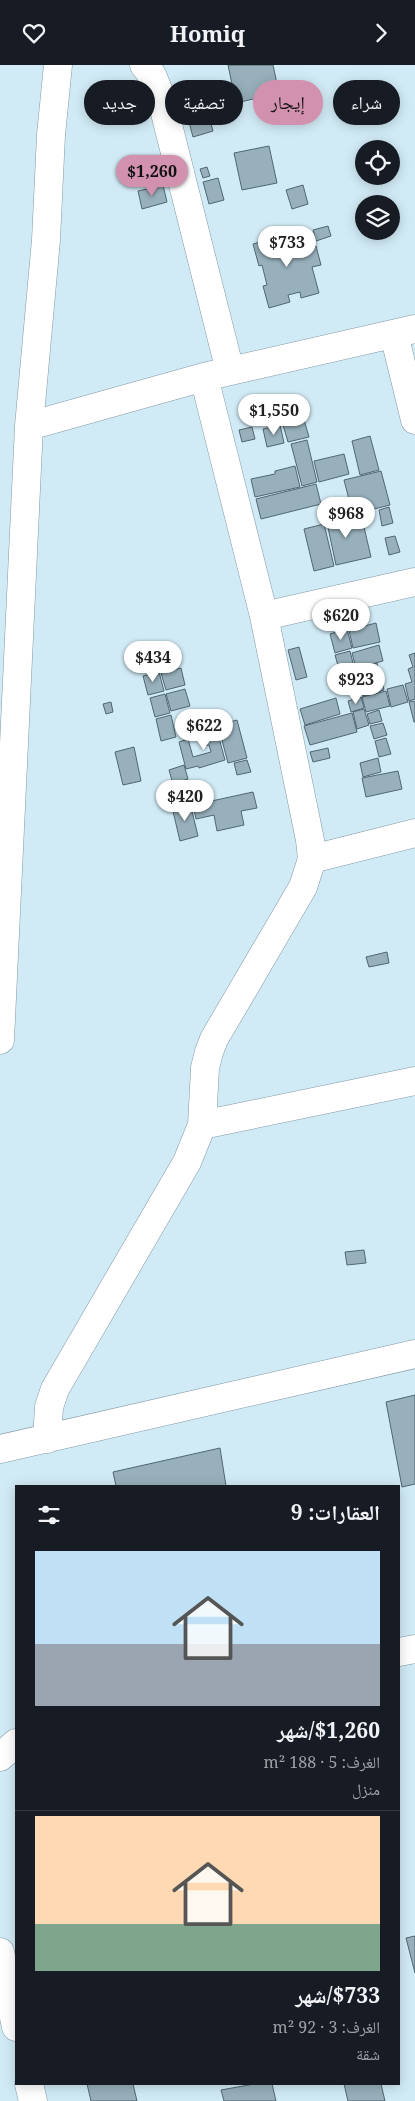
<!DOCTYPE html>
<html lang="ar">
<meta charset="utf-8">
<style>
body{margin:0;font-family:"Noto Serif","Noto Naskh Arabic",serif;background:#20242c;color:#f1f3f6;direction:rtl;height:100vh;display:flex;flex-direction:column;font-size:19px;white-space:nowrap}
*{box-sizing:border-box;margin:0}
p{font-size:16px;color:#9ea1a6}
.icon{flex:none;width:28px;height:28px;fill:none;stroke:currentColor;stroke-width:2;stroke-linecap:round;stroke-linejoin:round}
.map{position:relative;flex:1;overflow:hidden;direction:ltr}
.details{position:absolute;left:15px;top:1420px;width:385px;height:600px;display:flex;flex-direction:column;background:#171b24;border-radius:0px;box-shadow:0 2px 12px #0003;direction:rtl}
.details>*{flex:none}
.hud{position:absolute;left:15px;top:15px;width:385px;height:45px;direction:rtl;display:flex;gap:10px}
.tools{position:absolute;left:355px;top:75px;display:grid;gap:10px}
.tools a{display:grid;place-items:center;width:45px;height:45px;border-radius:50%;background:#171b24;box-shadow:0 2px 12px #0003;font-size:25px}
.price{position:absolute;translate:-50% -42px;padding:0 11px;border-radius:18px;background:#fff;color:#222;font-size:16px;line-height:32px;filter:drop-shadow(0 1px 2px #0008)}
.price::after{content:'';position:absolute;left:50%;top:30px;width:15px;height:11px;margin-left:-8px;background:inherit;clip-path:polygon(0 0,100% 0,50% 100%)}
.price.current{background:#d292af;color:#111}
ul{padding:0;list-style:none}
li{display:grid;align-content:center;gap:10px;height:265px;padding:0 20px}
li+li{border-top:1px solid #363941}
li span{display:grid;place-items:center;height:155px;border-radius:0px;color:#555}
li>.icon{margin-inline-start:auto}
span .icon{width:90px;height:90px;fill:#fffc;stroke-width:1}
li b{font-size:21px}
h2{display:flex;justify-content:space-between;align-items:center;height:60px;padding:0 20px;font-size:21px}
.pill{padding:0 18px;border-radius:22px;background:#171b24;box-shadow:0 2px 12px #0003;font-size:18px;line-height:45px}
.pill.current{background:#d292af;color:#111}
header{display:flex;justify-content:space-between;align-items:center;height:65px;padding:0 20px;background:#171b24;font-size:22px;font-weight:700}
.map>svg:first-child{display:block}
</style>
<header><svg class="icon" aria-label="forward" viewBox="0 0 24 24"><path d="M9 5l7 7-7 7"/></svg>Homiq<svg class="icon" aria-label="heart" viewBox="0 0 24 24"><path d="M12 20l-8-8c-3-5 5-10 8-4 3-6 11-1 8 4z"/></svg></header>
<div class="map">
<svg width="415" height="2036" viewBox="0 0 415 2036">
<rect width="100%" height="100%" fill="#d1ebf6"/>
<path fill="#97b0bb" stroke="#506771" d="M228,0H273L279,28L236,38Z
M209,51L213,66L193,72L189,57Z
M269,81L277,118L242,125L234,88Z
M207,102L210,111L203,113L200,104Z
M218,113L224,135L209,139L203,117Z
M163,120L167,137L142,144L138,126Z
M303,120L308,139L292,144L286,125Z
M328,161L331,171L316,176L313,165Z
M298,166L303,185L316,181L321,200L312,202L319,228L301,233L300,227L288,230L290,237L269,243L263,221L267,220L262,200L259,201L253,179Z
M298,334L309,372L288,377L283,360L286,359L280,339Z
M280,360L284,378L267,382L263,364Z
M252,362L255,374L242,377L239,365Z
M370,371L379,405L360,410L352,376Z
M307,375L317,417L302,421L291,379Z
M344,389L349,409L319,417L314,396Z
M295,401L300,422L255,432L251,414L275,409V406Z
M381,406L390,440L370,445L369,442L352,446L344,415Z
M316,419L321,439L261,454L256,434Z
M337,441L342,462L363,458L371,492L336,500L324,444Z
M389,442L393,458L382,461L379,445Z
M324,459L334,501L314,506L304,464Z
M395,471L400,487L389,490L385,473Z
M376,558L380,577L353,583L349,565Z
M347,564L352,583L335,588L330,569Z
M379,580L383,596L356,603L352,588Z
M299,582L307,612L296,615L288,585Z
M350,586L358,618L344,622L335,590Z
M415,588V634L409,636L405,619L412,617L408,604L413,602L409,590Z
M377,598L384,625L363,631L356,604Z
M181,603L185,620L166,625L161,608Z
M159,607L164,626L148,630L143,611Z
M403,620L408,637L391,642L387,624Z
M185,624L190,641L171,646L166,629Z
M386,626L390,641L366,647L362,632Z
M165,629L170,648L155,652L150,633Z
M361,632L364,643L351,647L348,636Z
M336,633L340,649L305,660L300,644Z
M415,636V657H414L409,637Z
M111,637L113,647L106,649L103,639Z
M364,644L369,660L357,664L353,647Z
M379,645L382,656L370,659L367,649Z
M352,648L357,667L310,680L304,661Z
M171,650L176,672L161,676L156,654Z
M237,655L247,693L228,698L218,660Z
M383,658L387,670L374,674L370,661Z
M216,662L225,695L199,703L198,701L186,704L179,677L188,674L193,692L211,687L209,680L204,681L200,667Z
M386,673L391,689L379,692L375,676Z
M134,682L141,716L123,720L115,687Z
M328,683L330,693L313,697L310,687Z
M378,693L381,707L363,712L360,698Z
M247,695L251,707L237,710L234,698Z
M184,700L188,714L173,719L169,705Z
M398,706L402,724L366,732L362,713Z
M253,727L257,743L241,746L244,760L217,766L214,750L196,754L193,740Z
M190,738L198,771L180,776L172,742Z
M387,887L389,898L369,902L366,892Z
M364,1185L366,1198L347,1200L345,1187Z
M415,1330V1419L402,1422L386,1337Z
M220,1383L226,1421H116L113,1407Z
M415,1871V1908L406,1873Z
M87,2019H133L137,2036H91Z
M254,2019H272L276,2036H224L221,2025Z
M344,2019H381L385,2036H348Z"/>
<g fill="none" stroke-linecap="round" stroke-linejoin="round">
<g stroke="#8199a4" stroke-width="29">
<path id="minor" d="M144,0L152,10L161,32L230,306
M394,269L415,355
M29,361L204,312L415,264
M264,551L415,517
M312,794L415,768
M0,975L29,361L46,175L51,70L58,0
M202,1060L415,1016
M47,1374L49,1342L55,1324L169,1128L187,1097L202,1060L205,1003L209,987L214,974L303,822L312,794L310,775L264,551L204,312
M0,1384L415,1289
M399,1587L415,1584
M0,1692L16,1678
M0,1887L16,1962
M29,2019L33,2036"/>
</g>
<use href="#minor" stroke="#fff" stroke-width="28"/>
</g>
</svg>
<div class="tools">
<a><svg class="icon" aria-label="locate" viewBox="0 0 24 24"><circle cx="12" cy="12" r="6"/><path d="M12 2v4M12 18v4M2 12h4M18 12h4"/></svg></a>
<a><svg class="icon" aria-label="layers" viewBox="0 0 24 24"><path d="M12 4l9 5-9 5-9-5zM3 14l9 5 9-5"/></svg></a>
</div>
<b class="price current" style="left:152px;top:132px">$1,260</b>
<b class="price" style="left:287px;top:203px">$733</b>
<b class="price" style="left:274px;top:371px">$1,550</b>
<b class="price" style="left:346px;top:474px">$968</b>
<b class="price" style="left:341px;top:576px">$620</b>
<b class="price" style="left:153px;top:618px">$434</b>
<b class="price" style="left:356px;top:640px">$923</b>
<b class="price" style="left:204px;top:686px">$622</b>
<b class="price" style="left:185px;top:757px">$420</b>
<div class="hud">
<a class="pill">شراء</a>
<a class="pill current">إيجار</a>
<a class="pill">تصفية</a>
<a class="pill">جديد</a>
</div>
<section class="details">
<h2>العقارات: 9<svg class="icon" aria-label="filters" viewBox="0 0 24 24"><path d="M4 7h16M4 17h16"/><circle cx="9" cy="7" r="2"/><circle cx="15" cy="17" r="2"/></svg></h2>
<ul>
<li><span style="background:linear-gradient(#bfe0f5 60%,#9aa5b1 0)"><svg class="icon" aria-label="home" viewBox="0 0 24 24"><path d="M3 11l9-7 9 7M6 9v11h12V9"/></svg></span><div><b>$1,260/شهر</b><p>الغرف: 5 · 188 m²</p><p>منزل</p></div></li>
<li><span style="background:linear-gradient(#ffd9b3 70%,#7fa58c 0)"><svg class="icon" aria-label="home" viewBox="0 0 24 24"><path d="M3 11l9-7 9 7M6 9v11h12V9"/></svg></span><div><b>$733/شهر</b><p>الغرف: 3 · 92 m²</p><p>شقة</p></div></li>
</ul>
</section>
</div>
